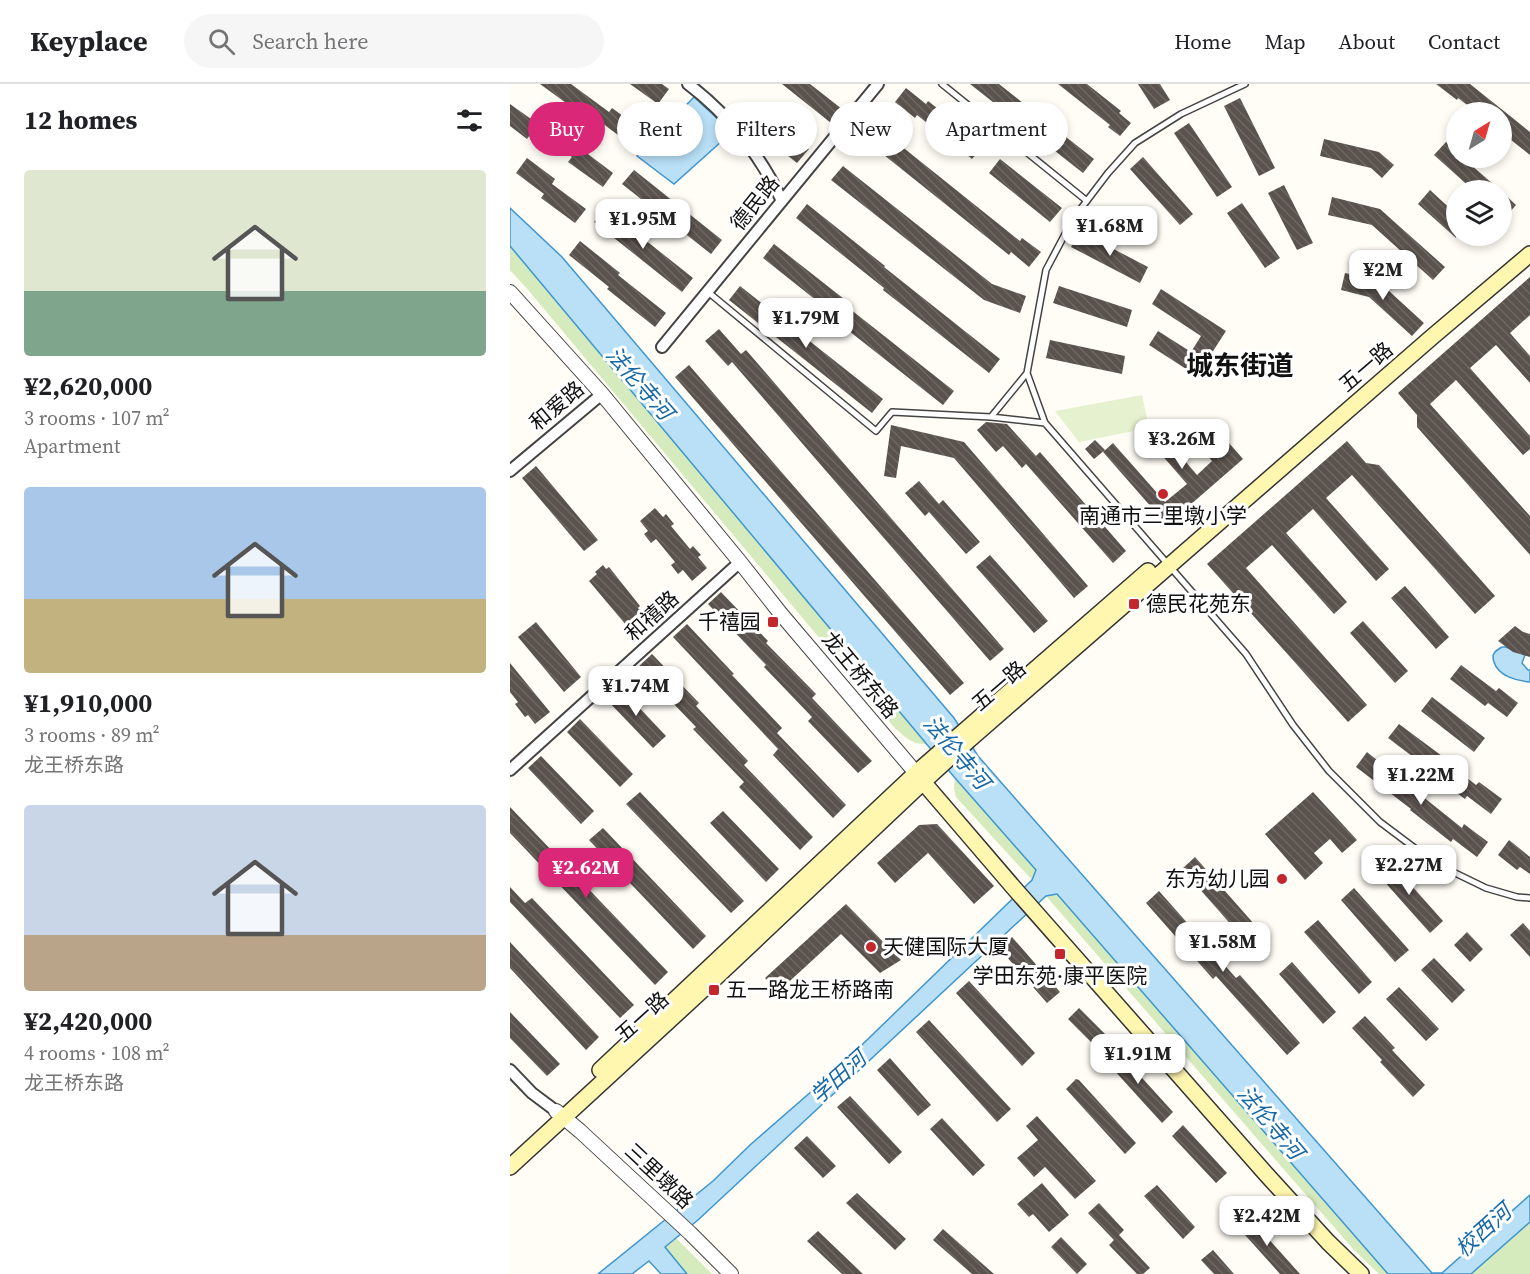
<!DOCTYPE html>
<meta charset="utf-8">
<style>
body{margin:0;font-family:"Source Serif 4","Noto Sans SC",serif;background:#f6f6f6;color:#202124;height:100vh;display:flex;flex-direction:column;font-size:22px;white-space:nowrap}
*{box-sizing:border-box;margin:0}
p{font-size:20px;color:#757577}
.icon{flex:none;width:33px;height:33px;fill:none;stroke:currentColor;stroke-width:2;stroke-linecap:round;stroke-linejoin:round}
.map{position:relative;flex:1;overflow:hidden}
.panel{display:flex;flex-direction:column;background:#fff;width:510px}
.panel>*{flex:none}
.hud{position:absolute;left:18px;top:18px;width:570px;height:54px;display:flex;gap:12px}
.needle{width:39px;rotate:37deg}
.tools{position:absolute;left:936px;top:18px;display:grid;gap:12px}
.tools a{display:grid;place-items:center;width:66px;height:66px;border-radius:50%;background:#fff;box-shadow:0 3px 9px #0003;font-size:30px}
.price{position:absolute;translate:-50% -51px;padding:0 14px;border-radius:12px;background:#fff;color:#222;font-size:20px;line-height:39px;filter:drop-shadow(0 2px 3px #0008)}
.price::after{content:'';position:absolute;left:50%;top:36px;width:18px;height:14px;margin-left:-9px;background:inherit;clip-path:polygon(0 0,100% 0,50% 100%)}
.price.active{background:#db2777;color:#fff}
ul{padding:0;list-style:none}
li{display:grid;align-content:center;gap:12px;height:318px;padding:0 24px}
li span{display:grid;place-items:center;height:186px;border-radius:6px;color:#555}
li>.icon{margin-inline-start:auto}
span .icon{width:108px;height:108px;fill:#fffc;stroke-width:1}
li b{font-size:26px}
h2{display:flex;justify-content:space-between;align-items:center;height:72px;padding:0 24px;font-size:26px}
.chip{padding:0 21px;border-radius:27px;background:#fff;box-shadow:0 3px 9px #0003;font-size:21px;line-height:54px}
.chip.active{background:#db2777;color:#fff}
header{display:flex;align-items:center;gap:36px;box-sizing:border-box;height:84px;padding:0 30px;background:#fff;border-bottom:2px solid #e0e0e0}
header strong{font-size:28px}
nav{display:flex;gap:33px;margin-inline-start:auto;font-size:21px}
.search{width:420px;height:54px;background:#f6f6f6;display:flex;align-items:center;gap:15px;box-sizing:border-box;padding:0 21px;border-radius:33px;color:#757577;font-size:22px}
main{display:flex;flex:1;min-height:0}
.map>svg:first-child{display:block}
</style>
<header>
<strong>Keyplace</strong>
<div class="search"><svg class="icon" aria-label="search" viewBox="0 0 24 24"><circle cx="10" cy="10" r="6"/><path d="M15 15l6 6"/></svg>Search here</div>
<nav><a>Home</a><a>Map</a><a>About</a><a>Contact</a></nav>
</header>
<main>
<section class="panel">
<h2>12 homes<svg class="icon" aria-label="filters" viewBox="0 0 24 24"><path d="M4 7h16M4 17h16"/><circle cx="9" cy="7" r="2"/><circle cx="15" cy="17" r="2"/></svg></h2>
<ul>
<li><span style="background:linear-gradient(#dfe7d0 65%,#7fa58c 0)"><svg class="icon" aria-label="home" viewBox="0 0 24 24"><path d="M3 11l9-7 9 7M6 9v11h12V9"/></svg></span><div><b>¥2,620,000</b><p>3 rooms · 107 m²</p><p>Apartment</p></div></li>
<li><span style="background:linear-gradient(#a9c7e8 60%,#c2b280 0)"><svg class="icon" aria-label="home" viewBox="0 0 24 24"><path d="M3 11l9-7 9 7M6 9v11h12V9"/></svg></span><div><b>¥1,910,000</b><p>3 rooms · 89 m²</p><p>龙王桥东路</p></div></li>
<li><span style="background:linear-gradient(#c9d6e8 70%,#b9a48a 0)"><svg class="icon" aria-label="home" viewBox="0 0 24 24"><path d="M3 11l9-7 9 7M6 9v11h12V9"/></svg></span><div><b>¥2,420,000</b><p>4 rooms · 108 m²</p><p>龙王桥东路</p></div></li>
</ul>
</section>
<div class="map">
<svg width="1020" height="1190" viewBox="0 0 1020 1190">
<defs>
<pattern id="building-back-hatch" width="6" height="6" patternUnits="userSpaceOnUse" patternTransform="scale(1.5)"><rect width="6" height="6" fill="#5a524d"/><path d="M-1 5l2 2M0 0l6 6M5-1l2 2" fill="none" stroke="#6d6662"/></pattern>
</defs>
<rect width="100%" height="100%" fill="#fffdf5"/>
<path fill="#d5ebbd" d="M0,162L29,196L417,660C401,661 394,652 383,642L19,207L0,186Z
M445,694L526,786L522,796L446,713L444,704Z
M547,810L878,1190H869L843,1165L536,812Z
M1020,1138V1190H961Z
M166,1154L202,1190H177L154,1164Z"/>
<path fill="#e6f2cf" d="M632,311L639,344L569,358L545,327Z"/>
<path fill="#b9e0f7" stroke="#3f96cf" stroke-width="1.5" d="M184,13L222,48L164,100L127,72Z
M0,124L52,173L444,634L468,672L922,1189H932L1020,1111V1138L961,1190H878L547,810L536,812L188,1136L155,1163L177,1190H151L139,1177L122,1190H88L203,1097L240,1061L326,986L522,796L526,786L445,694L0,162Z
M992,563H996L1015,571L1012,579L1018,586H1020V598C1007,597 988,592 984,578C981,570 985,567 992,563Z"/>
<path fill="url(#building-back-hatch)" d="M30,0H61L99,28L102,24L131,45L120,60L92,39L89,43Z
M120,0H152L159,5L148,20Z
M272,0H300L332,25L321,39Z
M460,0H489L584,75L573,89Z
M548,0H577L611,27L609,29L621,39L610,52L598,43L600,41Z
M628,0H650L660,16L644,25Z
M926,0H960L1020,48V71L992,49V28H966L948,14L947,16Z
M396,4L416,20L418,17L474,61L462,75L407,31L405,34L385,18Z
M730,14L765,84L749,92L714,22Z
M0,20L28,40L17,55L0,42Z
M243,21L299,65L287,79L231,35Z
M45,38L73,59L70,64L103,89L93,103L58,78L62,73L33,53Z
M679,39L722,103L707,113L664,49Z
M365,41L510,157L512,154L531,168L519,183L501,168L499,171L354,55Z
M814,55L869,68L884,81L872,94L861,84L810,72Z
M936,58L946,67V74H953L990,106H963L924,71Z
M633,73L683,130L670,141L620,85Z
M17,74L45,95L42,100L76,125L65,139L31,114L34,110L6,89Z
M490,75L552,124L540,138L479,89Z
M333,82L482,200L516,212L510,229L474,216L321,96Z
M124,86L212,156L201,170L112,100Z
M774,101L803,159L787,166L758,109Z
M920,106L946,130V154L908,120Z
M992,108L1006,121L992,137Z
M822,113L870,125L935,183L923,196L862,141L818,131Z
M732,119L770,174L755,184L717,129Z
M297,120L375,182L374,183L490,275L479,289L373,206L374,204L286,134Z
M95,124L183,194L172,208L84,138Z
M569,147L638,183L630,199L561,163Z
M70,157L110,189L108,191L156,229L145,243L97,205L99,203L59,171Z
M264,160L343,222L340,225L444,307L433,321L339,247L341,244L253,174Z
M835,189L867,196L914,239L902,252L859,213L831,206Z
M1020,193V231L1000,249L1020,272V299L986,261L960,284L1020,352V365L1013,371L946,296L920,320L1020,432V471L907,343V331L888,309Z
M230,202L373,315L362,329L219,216Z
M549,202L622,226L617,243L543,219Z
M651,205L716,247L687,292L639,261L648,247L681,268L691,252L642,220Z
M209,245L231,270L236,266L494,565L480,577L222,278L218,282L195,257Z
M540,256L615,272L612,290L536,274Z
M179,281L454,599L440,611L165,293Z
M680,335L683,337L686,335L699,350L706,344L733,375L657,441L593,368L603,359L655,418L677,400L643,361L654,352L687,391L702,377L672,342Z
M476,338L497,340L526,372L530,368L616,467L603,479L516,380L512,384L493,362L486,368L467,346Z
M381,341L454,358L578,502L564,514L444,374L391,362L386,394L374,392Z
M585,356L595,366L584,375L575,365Z
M837,357L856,379L869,381L985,512L965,530L842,391L816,414L879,485L866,497L803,425L776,449L837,518L824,530L762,461L736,484L857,621L838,638L697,480Z
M26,382L88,456L74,467L12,394Z
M409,397L429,420L433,416L470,458L456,470L419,428L415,432L395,409Z
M145,424L153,433L156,430L164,440L161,442L180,465L183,462L191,471L188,473L197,484L182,497L173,486L168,490L161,481L165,478L146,455L141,459L134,450L138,447L130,437Z
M480,471L538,537L524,549L466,483Z
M93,481L96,485L99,483L130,522L128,524L137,534L127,542L122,536L116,541L79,497L87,490L85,488Z
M895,502L939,553L926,565L881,514Z
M211,508L258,557L256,559L306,610L302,614L362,677L348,689L298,637L302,633L254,583L256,581L198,520Z
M853,537L898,587L885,599L840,549Z
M26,538L71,593L54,608L8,553Z
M177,540L224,590L222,591L272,644L267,649L336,721L323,734L263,671L268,665L163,553Z
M1005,542L1013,548L1020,550V573L1003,568L988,557Z
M142,570L189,619L186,622L238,677L234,681L303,753L290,766L229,703L234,698L183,645L186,643L128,583Z
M0,579L40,628L25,640L18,631L15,633L5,620L8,618L0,608Z
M951,581L986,607L989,604L1008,619L997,633L978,619L975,622L940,595Z
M109,602L156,652L143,664L96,615Z
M922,613L975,654L964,668L911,627Z
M70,635L123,690L110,703L57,648Z
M889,640L936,675L935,677L966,701L969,698L992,715L981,730L957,712L955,715L932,698L934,696L878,654Z
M857,668L952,744L954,740L978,758L967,773L943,755L941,758L900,726L901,725L846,683Z
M31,672L84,727L71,740L18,684Z
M130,708L234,817L221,829L116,720Z
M803,708L847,756L832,769L820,755L804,769L813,779L795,796L755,750Z
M0,723L158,888L145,901L0,749Z
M213,727L269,785L256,798L200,739Z
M427,740L484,802L464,820L418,769L385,799L367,779L409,741Z
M93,744L196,852L183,865L79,756Z
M999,756L1020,773V790L1010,783L1007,786L988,771Z
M685,773L752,849L739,861L672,785Z
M878,775L933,837L920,849L865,787Z
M0,803L15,819L22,814L124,921L110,934L0,818Z
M844,804L899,866L885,878L831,816Z
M649,807L726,894L730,891L790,959L777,971L706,892L703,895L636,819Z
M336,820L391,876L370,889L331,850L269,907L255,894Z
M808,836L862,898L849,910L794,848Z
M1013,839L1020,847V873L1000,851Z
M957,848L973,865L960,878L944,861Z
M502,853L550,908L537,919L489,864Z
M0,858L89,953L76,966L0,884Z
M924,874L955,906L942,919L911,886Z
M782,878L826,928L813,940L769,890Z
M459,897L525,969L512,982L446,909Z
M889,903L929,945L916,957L876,915Z
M569,924L595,950L584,961L558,935Z
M0,928L50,980L37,992L0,954Z
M855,932L885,964L882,966L915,1001L903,1013L870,978L872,976L842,944Z
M419,936L501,1025L487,1038L406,948Z
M604,963L663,1028L652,1039L593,974Z
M380,974L421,1021L408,1032L367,986Z
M566,995L569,996L626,1059L615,1070L556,1005Z
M340,1012L392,1068L379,1080L327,1023Z
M527,1032L586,1097L565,1115L535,1083L524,1093L507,1074L528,1056L516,1042Z
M432,1034L475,1081L463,1092L420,1045Z
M673,1041L717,1089L706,1099L662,1052Z
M297,1052L326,1082L313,1094L284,1064Z
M532,1099L559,1131L539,1148L523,1130L519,1133L507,1120Z
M647,1101L685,1143L673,1155L634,1112Z
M347,1109L396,1155L385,1166L336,1119Z
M589,1119L614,1146L607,1153L609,1151L640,1184L633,1190H627L599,1161L604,1156L578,1129Z
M738,1132L790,1190H770L727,1142Z
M433,1145L484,1190H462L423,1156Z
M308,1147L353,1190H332L297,1157Z
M551,1153L577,1180L567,1190L541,1163Z
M703,1166L724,1190H704L691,1176Z"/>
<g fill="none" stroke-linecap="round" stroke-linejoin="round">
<g stroke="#444" stroke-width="8">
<path id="service" d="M432,0L577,117
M198,208L366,347L382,328L481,333
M517,289L535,339L736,570L783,641L819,687L870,738L910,768L941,787L976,804L1007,813L1020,814
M535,339L481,333L517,289L536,186L563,135L598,89L625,59L671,30L735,0"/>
</g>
<g stroke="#444" stroke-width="14">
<path id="minor" d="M178,0C218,30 251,72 272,117
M152,263L368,0
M0,387L92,310
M0,686L230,478
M0,986L22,1009L46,1027"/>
</g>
<g stroke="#444" stroke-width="16">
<path id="tertiary" d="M0,208L92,310L230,478L271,530L406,689
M46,1027L70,1047L180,1149L221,1190"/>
</g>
<g stroke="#333" stroke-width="18">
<path id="secondary" d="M408,692L504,804L756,1090L818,1158L851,1190
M90,986L406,689L638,487
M0,1083L199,900L413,698L459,656L922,253L1020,170"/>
</g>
<use href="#service" stroke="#fff" stroke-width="5"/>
<use href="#minor" stroke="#fff" stroke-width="10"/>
<use href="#tertiary" stroke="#fff" stroke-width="14"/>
<use href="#secondary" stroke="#fff6b0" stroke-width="15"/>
</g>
<g fill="#c4262e" stroke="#fff" stroke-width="2">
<circle cx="653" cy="410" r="6"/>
<rect x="618" y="514" width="12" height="12" rx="3"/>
<rect x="257" y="532" width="12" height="12" rx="3"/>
<circle cx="772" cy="795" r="6"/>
<circle cx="361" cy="863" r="6"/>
<rect x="544" y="864" width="12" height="12" rx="3"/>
<rect x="198" y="900" width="12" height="12" rx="3"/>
</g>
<g text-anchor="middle" stroke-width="6" stroke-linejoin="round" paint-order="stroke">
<g font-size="21" fill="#111" stroke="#fff">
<text transform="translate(245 119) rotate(-51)" y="7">德民路</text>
<text transform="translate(856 283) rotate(-41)" y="7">五一路</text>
<text transform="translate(47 322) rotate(-40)" y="7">和爱路</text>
<text transform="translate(142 532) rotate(-42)" y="7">和禧路</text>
<text transform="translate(350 591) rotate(50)" y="7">龙王桥东路</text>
<text transform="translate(489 602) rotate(-41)" y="7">五一路</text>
<text transform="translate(132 933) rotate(-42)" y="7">五一路</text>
<text transform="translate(149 1092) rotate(43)" y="7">三里墩路</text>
</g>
<g font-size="21" fill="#111" stroke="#fff" text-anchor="start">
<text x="653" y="439" text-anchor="middle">南通市三里墩小学</text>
<text x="636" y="527">德民花苑东</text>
<text x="251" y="545" text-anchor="end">千禧园</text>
<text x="760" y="802" text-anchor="end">东方幼儿园</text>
<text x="373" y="870">天健国际大厦</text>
<text x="550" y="899" text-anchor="middle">学田东苑·康平医院</text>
<text x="216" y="913">五一路龙王桥路南</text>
</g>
<g font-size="22" font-style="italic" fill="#1768a6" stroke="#fff">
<text transform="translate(130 299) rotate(49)" y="8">法伦寺河</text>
<text transform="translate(447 668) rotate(50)" y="8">法伦寺河</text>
<text transform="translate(328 993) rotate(-42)" y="8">学田河</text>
<text transform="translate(761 1038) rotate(50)" y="8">法伦寺河</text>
<text transform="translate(973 1146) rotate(-42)" y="8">校西河</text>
</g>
<g font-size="27" font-weight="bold" fill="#111" stroke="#fff">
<text x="730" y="291">城东街道</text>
</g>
</g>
</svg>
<div class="tools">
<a><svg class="needle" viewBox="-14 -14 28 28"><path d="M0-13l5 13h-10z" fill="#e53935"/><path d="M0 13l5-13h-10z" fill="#757577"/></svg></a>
<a><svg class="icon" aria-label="layers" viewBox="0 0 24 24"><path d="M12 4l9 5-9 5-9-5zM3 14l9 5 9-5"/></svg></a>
</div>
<b class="price" style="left:133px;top:166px">¥1.95M</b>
<b class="price" style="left:600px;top:173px">¥1.68M</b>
<b class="price" style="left:873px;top:217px">¥2M</b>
<b class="price" style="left:296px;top:265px">¥1.79M</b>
<b class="price" style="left:672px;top:386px">¥3.26M</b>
<b class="price" style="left:126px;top:633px">¥1.74M</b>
<b class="price" style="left:911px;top:722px">¥1.22M</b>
<b class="price" style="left:899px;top:812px">¥2.27M</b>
<b class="price active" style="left:76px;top:815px">¥2.62M</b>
<b class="price" style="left:713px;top:889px">¥1.58M</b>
<b class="price" style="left:628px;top:1001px">¥1.91M</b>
<b class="price" style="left:757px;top:1163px">¥2.42M</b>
<div class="hud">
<a class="chip active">Buy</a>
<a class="chip">Rent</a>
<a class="chip">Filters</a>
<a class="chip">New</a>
<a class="chip">Apartment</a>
</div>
</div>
</main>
